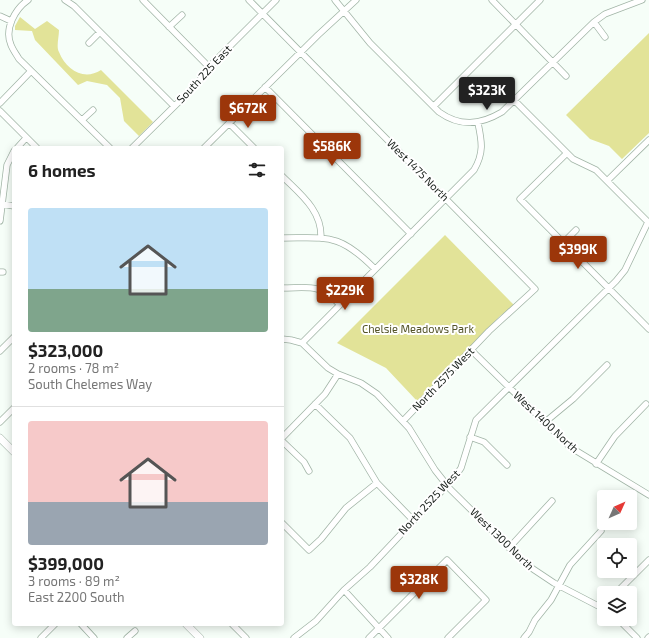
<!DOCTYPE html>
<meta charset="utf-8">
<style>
body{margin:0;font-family:"Exo 2",sans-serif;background:#f6f6f6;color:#222;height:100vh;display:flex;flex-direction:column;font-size:15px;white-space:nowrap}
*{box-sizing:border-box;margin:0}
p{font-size:13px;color:#767676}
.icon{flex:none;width:22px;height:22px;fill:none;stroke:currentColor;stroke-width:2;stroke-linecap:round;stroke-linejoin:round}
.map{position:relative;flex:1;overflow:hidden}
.side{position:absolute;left:12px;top:146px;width:272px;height:480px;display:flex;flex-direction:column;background:#fff;border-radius:4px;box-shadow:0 2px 10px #0003}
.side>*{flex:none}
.needle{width:26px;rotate:45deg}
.buttons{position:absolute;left:597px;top:490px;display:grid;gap:8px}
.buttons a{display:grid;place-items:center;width:40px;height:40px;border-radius:4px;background:#fff;box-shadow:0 2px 10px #0003;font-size:20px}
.price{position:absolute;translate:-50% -34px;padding:0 9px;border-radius:4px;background:#9c360a;color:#fff;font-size:13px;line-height:26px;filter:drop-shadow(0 1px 2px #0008)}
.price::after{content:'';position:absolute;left:50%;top:24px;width:12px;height:9px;margin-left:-6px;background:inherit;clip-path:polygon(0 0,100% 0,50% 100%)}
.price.selected{background:#222;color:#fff}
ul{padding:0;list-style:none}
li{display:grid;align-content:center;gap:8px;height:212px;padding:0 16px}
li+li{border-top:1px solid #e0e0e0}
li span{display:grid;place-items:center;height:124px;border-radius:4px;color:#555}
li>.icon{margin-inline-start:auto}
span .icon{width:72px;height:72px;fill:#fffc;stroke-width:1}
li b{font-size:17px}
h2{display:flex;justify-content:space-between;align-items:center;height:48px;padding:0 16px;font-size:17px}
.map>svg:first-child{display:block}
</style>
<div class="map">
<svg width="649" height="638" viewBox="0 0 649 638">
<rect width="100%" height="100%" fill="#f6fef8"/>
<path fill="#e2e398" d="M20,17L35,29L47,21L59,30C59,37 56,47 59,52C66,70 84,81 101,70L153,122L139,136L124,121L120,98L107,85L87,81L78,85L35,40L32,31L15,30V26Z
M649,33V133L622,159L609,146L590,139L566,115Z
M445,235L514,305L500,316L417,401L386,368L337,343Z"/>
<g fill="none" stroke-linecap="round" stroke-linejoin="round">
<g stroke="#a1b4a6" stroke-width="7">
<path id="minor" d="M28,0C15,9 4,29 11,45C13,50 16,54 19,59L110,148
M65,0L74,6L174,106
M143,0L209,67
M249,0L535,289L489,331L403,421
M335,0L370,43L439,112C460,127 480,125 502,112L594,22L605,14L642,0
M492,0L566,76
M0,16L11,21
M594,22L605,37
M169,27L182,15
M89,43L100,32
M265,87L411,234
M0,103L31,71
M434,106L540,0
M0,111L37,148
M82,120L93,110
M229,123L254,148
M17,148L26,138
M132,148L197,84L209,67L276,0
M204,148L318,35L356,0
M567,153L520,199L649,329
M282,176C300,194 322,210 321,238
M607,181L649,140
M2,204L14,206
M0,221L7,165L14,151
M282,238C329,238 339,233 375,269
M563,243L576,230
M0,272H3
M282,288C308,288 320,283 339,304
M282,339L291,340L302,343L328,368L338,374L361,383L377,394L409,428L435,470L450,489L527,565L554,583L604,609
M302,343L474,170C484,153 482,142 478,123
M471,350L570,447L649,495
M0,351L14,337
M315,404L350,438L377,483L413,520
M0,422L14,408
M544,423L573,399L607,365
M470,437L484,442L507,465
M282,438L325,394L338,374
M282,441L304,462L309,471
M596,464L615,436L646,404
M282,523L309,550L321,539L346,508L377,483
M509,548L552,501
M344,590L388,638
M616,593L649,560
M618,619L637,638
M81,624L94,638
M232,624L246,638
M41,638L55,624
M127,638L135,631
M294,638L316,621L344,590L370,567L454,478L461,468L476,420L616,281L625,270L648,222L596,170L573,159L514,100
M369,638L447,560L486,600L448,638
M524,638L529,632L535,620L551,600L570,565L601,531
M648,638L649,637"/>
</g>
<g stroke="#a1b4a6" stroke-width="8">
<path id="major" d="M0,438L14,452
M186,624L200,638"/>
</g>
<use href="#minor" stroke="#fff" stroke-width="5.5"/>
<use href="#major" stroke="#fff" stroke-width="7"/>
</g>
<g text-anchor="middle" stroke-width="4" stroke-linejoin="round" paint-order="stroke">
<g font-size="11" fill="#171e19" stroke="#fff">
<text transform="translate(204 74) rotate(-47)" y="4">South 225 East</text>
<text transform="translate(418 170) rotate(45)" y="4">West 1475 North</text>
<text transform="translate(443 379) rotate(-46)" y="4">North 2575 West</text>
<text transform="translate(546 422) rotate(43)" y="4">West 1400 North</text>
<text transform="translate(429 502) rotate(-47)" y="4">North 2525 West</text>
<text transform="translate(502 539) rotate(44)" y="4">West 1300 North</text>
</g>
<g font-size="11" fill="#525227" stroke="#fff">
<text x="418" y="333">Chelsie Meadows Park</text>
</g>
</g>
</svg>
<div class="buttons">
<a><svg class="needle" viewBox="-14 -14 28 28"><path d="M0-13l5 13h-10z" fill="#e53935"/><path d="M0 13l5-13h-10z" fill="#767676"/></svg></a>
<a><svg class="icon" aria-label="locate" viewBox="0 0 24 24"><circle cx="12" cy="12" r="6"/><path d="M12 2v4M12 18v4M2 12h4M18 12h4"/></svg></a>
<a><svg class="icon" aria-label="layers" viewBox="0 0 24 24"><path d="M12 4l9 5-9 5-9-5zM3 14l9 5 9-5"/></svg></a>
</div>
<b class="price selected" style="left:487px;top:111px">$323K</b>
<b class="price" style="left:248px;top:129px">$672K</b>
<b class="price" style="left:332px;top:167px">$586K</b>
<b class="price" style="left:578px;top:270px">$399K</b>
<b class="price" style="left:345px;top:311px">$229K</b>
<b class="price" style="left:419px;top:600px">$328K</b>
<section class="side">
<h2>6 homes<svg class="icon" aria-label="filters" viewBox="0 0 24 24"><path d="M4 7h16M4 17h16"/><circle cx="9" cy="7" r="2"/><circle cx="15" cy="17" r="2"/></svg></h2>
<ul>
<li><span style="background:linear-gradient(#bfe0f5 65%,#7fa58c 0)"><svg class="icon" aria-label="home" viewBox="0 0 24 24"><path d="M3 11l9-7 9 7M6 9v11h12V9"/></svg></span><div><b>$323,000</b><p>2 rooms · 78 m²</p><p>South Chelemes Way</p></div></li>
<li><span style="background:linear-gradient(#f6c9c9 65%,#9aa5b1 0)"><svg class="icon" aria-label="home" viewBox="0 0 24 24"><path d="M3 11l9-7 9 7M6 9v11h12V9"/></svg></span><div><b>$399,000</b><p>3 rooms · 89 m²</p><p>East 2200 South</p></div></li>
</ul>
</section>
</div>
